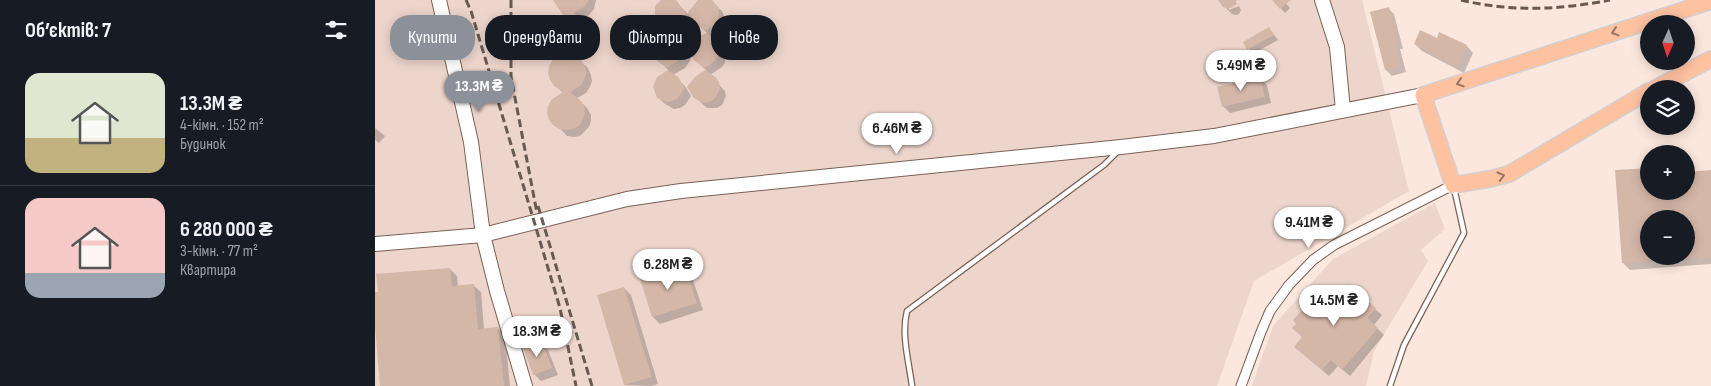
<!DOCTYPE html>
<html lang="uk">
<meta charset="utf-8">
<style>
body{margin:0;font-family:"Sofia Sans Condensed",sans-serif;background:#242831;color:#f1f3f6;height:100vh;display:flex;flex-direction:column;font-size:19px;white-space:nowrap}
*{box-sizing:border-box;margin:0}
p{font-size:16px;color:#9ea1a6}
.icon{flex:none;width:28px;height:28px;fill:none;stroke:currentColor;stroke-width:2;stroke-linecap:round;stroke-linejoin:round}
.map{position:relative;flex:1;overflow:hidden}
.panel{display:flex;flex-direction:column;background:#171b24;width:375px}
.panel>*{flex:none}
.top-card{position:absolute;left:15px;top:15px;width:475px;height:45px;display:flex;gap:10px}
.needle{width:32px;rotate:183deg}
.fabs{position:absolute;left:1265px;top:15px;display:grid;gap:10px}
.fabs a{display:grid;place-items:center;width:55px;height:55px;border-radius:50%;background:#171b24;box-shadow:0 2px 12px #0003;font-size:25px}
.price{position:absolute;translate:-50% -42px;padding:0 11px;border-radius:18px;background:#fff;color:#222;font-size:16px;line-height:32px;filter:drop-shadow(0 1px 2px #0008)}
.price::after{content:'';position:absolute;left:50%;top:30px;width:15px;height:11px;margin-left:-8px;background:inherit;clip-path:polygon(0 0,100% 0,50% 100%)}
.price.on{background:#8c9099;color:#fff}
ul{padding:0;list-style:none}
li{display:flex;align-items:center;gap:15px;height:125px;padding:0 25px}
li+li{border-top:1px solid #363941}
li span{display:grid;place-items:center;flex:none;width:140px;height:100px;border-radius:15px;color:#555}
li>.icon{margin-inline-start:auto}
span .icon{width:60px;height:60px;fill:#fffc;stroke-width:1}
li b{font-size:21px}
h2{display:flex;justify-content:space-between;align-items:center;height:60px;padding:0 25px;font-size:21px}
.pill{padding:0 18px;border-radius:20px;background:#171b24;box-shadow:0 2px 12px #0003;font-size:18px;line-height:45px}
.pill.on{background:#8c9099;color:#fff}
main{display:flex;flex:1;min-height:0}
.map>svg:first-child{display:block}
</style>
<main>
<section class="panel">
<h2>Об’єктів: 7<svg class="icon" aria-label="filters" viewBox="0 0 24 24"><path d="M4 7h16M4 17h16"/><circle cx="9" cy="7" r="2"/><circle cx="15" cy="17" r="2"/></svg></h2>
<ul>
<li><span style="background:linear-gradient(#dfe7d0 65%,#c2b280 0)"><svg class="icon" aria-label="home" viewBox="0 0 24 24"><path d="M3 11l9-7 9 7M6 9v11h12V9"/></svg></span><div><b>13.3M ₴</b><p>4-кімн. · 152 m²</p><p>Будинок</p></div></li>
<li><span style="background:linear-gradient(#f6c9c9 75%,#9aa5b1 0)"><svg class="icon" aria-label="home" viewBox="0 0 24 24"><path d="M3 11l9-7 9 7M6 9v11h12V9"/></svg></span><div><b>6 280 000 ₴</b><p>3-кімн. · 77 m²</p><p>Квартира</p></div></li>
</ul>
</section>
<div class="map">
<svg width="1336" height="386" viewBox="0 0 1336 386">
<rect width="100%" height="100%" fill="#fbe7de"/>
<path fill="#edd5cc" d="M0,0H987L1034,191L879,281L842,386H0Z
M1060,203L1070,229L1046,250L1053,261L999,351L991,386H877L898,326L958,259Z"/>
<path fill="#0003" fill-rule="evenodd" d="M180,0H221L219,9L215,14L206,20L215,29L219,35L218,48L214,53L203,59L213,68L216,75L217,81L215,87L211,93L202,98L212,108L216,115V121L214,127L205,136L199,137L192,136L183,126L188,93L180,85L188,54L190,15Z
M289,0H299L313,14L321,3L326,0H335L347,11L351,21L347,30L336,38L350,53V63L347,67L335,75L350,91L351,96L347,105L342,108H332L320,97L321,78L332,71L320,60V40L332,33L318,19L311,30L301,36L298,34L299,33L288,25Z
M849,0H858L862,4L854,7V10L864,6L866,10L864,14L861,15L857,14L849,6Z
M898,0H908L915,8L910,13Z
M1013,8L1019,14L1028,49H1025L1031,72L1017,76L1011,70L997,12Z
M894,28L903,40L878,54L869,42Z
M1062,39L1092,46L1098,53L1089,73L1047,51L1040,44Z
M283,41H302L316,59L310,68L298,75L310,86L316,96L310,105L305,108L299,109L290,104L283,97V78L294,71L280,56V45Z
M885,78L892,85L896,103L855,113L848,106Z
M0,128L10,136L4,143L0,140Z
M1336,171V264L1255,270L1248,263L1274,191H1311ZM1274,219H1311V256H1274Z
M309,267L316,274L328,310L285,324L278,317L267,280Z
M75,269L82,276L83,287L99,286L106,292L109,329L123,328L130,335L135,386H6L0,294Z
M249,288L256,295L283,384L276,386L250,385L223,296Z
M964,296L1000,309L1007,315L999,325L1009,335L975,376L963,366L954,376L927,353L929,337L940,304Z
M166,343L173,350L183,375L166,381L159,374Z"/>
<path fill="#d5b7a8" d="M178,0H214L209,7L199,13L209,21L212,27L213,34L211,41L207,47L197,53L206,60L210,67L211,74L209,80L205,86L195,92L205,100L209,106L210,113L208,120L204,126L198,129L191,130L184,129L178,125L174,120L172,113L173,106L177,99L188,92L179,86L175,80L173,73L174,66L178,59L187,54L177,40L176,34L177,27L181,20L188,15Z
M286,0H301L311,13L304,23L293,30L283,23L280,18V6Z
M323,0H337L344,8V19L341,24L330,31L320,23L313,12Z
M843,0H862L858,7L853,9L848,7Z
M897,0H916L905,9Z
M1014,7L1023,43H1020L1026,66L1010,70L995,12Z
M894,27L899,35L872,50L868,42Z
M1045,30L1062,38L1064,32L1092,45L1082,67L1039,44Z
M293,33L303,40L310,51L303,61L292,68L282,61L278,50L283,40Z
M331,33L340,40L344,45L345,51L340,61L330,68L319,60L312,49L320,39Z
M293,70L303,77L310,88L303,98L298,101L292,102L282,98L278,87L282,77Z
M330,70L340,77L344,82L345,89L340,98L335,102L329,103L319,98L312,87L320,77Z
M885,77L890,97L847,107L842,87Z
M1274,168V191H1311V172L1336,170V258L1311,259V219H1274V262L1247,263L1240,170Z
M309,265L322,303L277,317L265,279Z
M75,268L77,286L99,284L103,329L123,327L129,386H5L0,326V292H3L1,274Z
M973,284L1001,308L992,318L1003,328L967,370L956,360L947,370L919,347L927,337L917,328L921,324L918,320L936,300L939,303L954,286L964,294Z
M249,287L277,377L249,385L222,295Z
M167,341L177,368L158,375L148,348Z"/>
<g fill="none" stroke-linecap="round" stroke-linejoin="round">
<g stroke="#7b6054" stroke-width="7">
<path id="lane" d="M537,386C534,362 526,335 532,311L729,165L742,152
M1015,386L1029,345L1089,233L1079,188"/>
</g>
<g stroke="#7b6054" stroke-width="11">
<path id="street" d="M866,386L886,332L895,311L914,285L938,260L959,245L1078,185"/>
</g>
<g stroke="#7b6054" stroke-width="16">
<path id="secondary" d="M64,0L96,142L108,235L122,291L150,386
M947,0L962,47L968,110
M0,244L108,235L252,199L306,191L746,147L839,136L1048,95"/>
</g>
<g stroke="#d2cfce" stroke-width="18">
<path id="primary" d="M1279,89L1336,59
M1274,91L1134,174L1115,179L1078,185L1048,95L1336,1"/>
</g>
<use href="#lane" stroke="#fff" stroke-width="4.5"/>
<use href="#street" stroke="#fff" stroke-width="9"/>
<use href="#secondary" stroke="#fff" stroke-width="14"/>
<use href="#primary" stroke="#fec2a1" stroke-width="15"/>
<path stroke="#685a53" stroke-width="3" stroke-dasharray="8 4" stroke-linecap="butt" d="M91,0L96,11L185,308L201,386
M136,0V77L162,213
M1086,0C1135,12 1185,10 1235,0
M163,206L217,386"/>
</g>
<defs><path id="oneway-chevron" d="M-2-3.5L2.5 0L-2 3.5" fill="none" stroke-width="1.6" stroke-linecap="round" stroke-linejoin="round" transform="scale(1.25)"/></defs>
<g stroke="#987663">
<use href="#oneway-chevron" transform="translate(1240 32) rotate(162)"/>
<use href="#oneway-chevron" transform="translate(1085 83) rotate(162)"/>
<use href="#oneway-chevron" transform="translate(1126 176) rotate(-16)"/>
</g>
</svg>
<div class="fabs">
<a><svg class="needle" viewBox="-14 -14 28 28"><path d="M0-13l5 13h-10z" fill="#e53935"/><path d="M0 13l5-13h-10z" fill="#9ea1a6"/></svg></a>
<a><svg class="icon" aria-label="layers" viewBox="0 0 24 24"><path d="M12 4l9 5-9 5-9-5zM3 14l9 5 9-5"/></svg></a>
<a>+</a>
<a>−</a>
</div>
<b class="price" style="left:866px;top:92px">5.49M ₴</b>
<b class="price on" style="left:104px;top:113px">13.3M ₴</b>
<b class="price" style="left:522px;top:155px">6.46M ₴</b>
<b class="price" style="left:934px;top:249px">9.41M ₴</b>
<b class="price" style="left:293px;top:291px">6.28M ₴</b>
<b class="price" style="left:959px;top:327px">14.5M ₴</b>
<b class="price" style="left:162px;top:358px">18.3M ₴</b>
<div class="top-card">
<a class="pill on">Купити</a>
<a class="pill">Орендувати</a>
<a class="pill">Фільтри</a>
<a class="pill">Нове</a>
</div>
</div>
</main>
